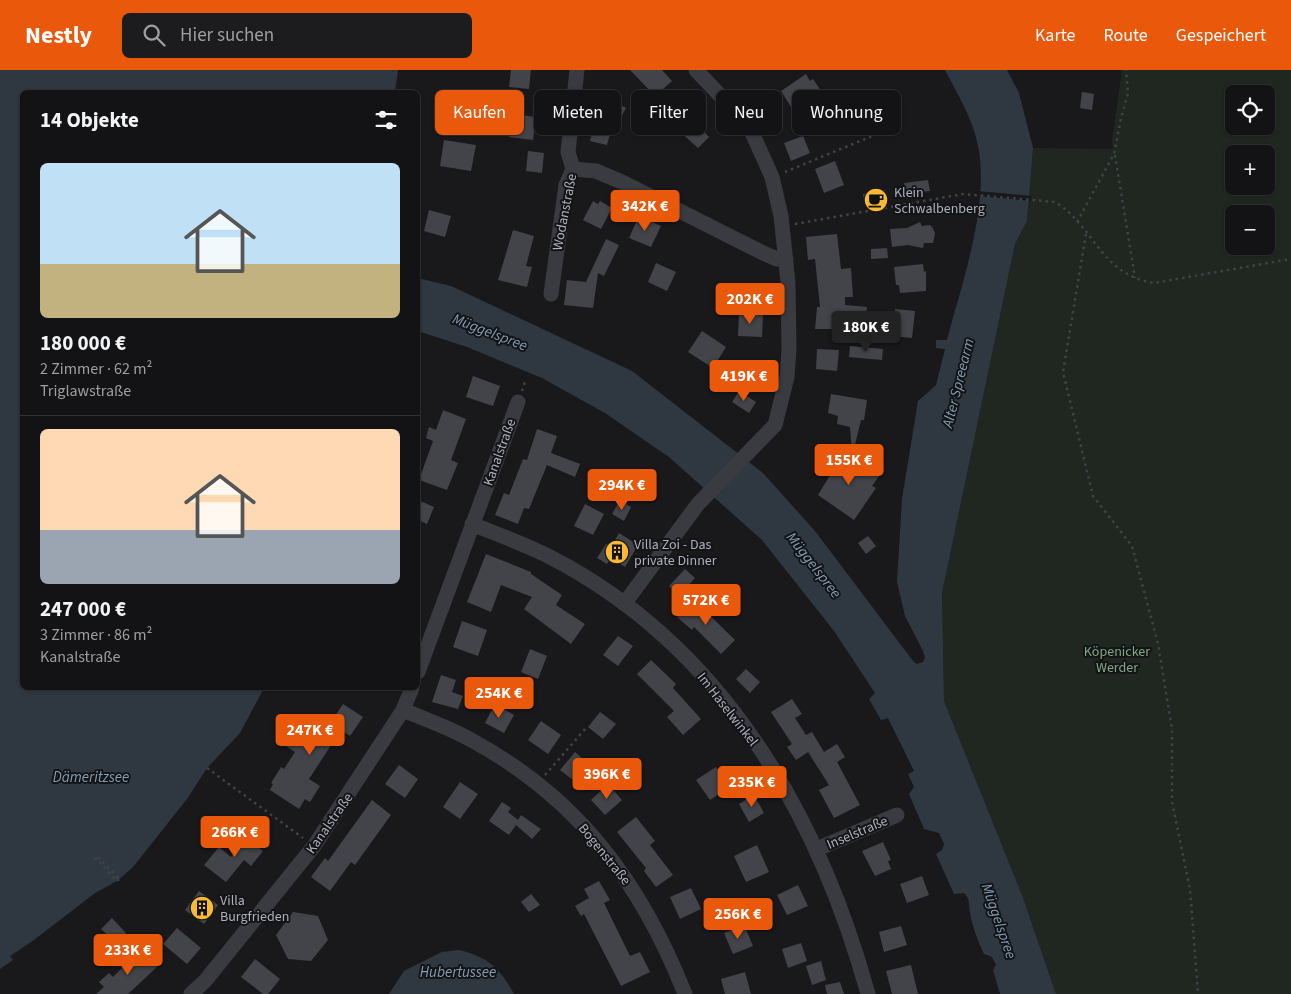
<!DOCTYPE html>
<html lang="de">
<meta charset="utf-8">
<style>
body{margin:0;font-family:"Source Sans 3",sans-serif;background:#1c1c1e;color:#f1f3f6;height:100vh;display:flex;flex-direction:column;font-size:19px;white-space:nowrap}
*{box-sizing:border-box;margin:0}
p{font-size:16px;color:#9d9ea0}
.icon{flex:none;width:28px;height:28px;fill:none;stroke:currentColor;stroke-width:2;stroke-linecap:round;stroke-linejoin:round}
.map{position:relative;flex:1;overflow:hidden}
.drawer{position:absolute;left:20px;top:20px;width:400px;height:600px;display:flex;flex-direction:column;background:#131315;border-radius:8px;box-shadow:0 1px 4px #0004,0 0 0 1px #323234}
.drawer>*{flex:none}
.guide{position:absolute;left:435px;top:20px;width:475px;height:45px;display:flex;gap:10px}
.tools{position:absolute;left:1225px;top:15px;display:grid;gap:10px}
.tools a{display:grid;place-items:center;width:50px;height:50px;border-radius:8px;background:#131315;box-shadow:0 1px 4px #0004,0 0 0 1px #323234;font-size:25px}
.price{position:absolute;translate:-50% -42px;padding:0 11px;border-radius:5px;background:#ea580c;color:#fff;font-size:16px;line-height:32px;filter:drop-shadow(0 1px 2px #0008)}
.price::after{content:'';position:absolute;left:50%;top:30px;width:15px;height:11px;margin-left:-8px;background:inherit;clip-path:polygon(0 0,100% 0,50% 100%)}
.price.active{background:#222;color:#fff}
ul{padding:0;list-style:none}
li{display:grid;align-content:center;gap:10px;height:265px;padding:0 20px}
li+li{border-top:1px solid #323234}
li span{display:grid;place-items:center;height:155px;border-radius:8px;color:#555}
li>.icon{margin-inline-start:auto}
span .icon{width:90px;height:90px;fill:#fffc;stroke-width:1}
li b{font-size:21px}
h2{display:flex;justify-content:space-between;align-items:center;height:60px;padding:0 20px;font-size:21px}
.tag{padding:0 18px;border-radius:8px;background:#131315;box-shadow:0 1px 4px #0004,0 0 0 1px #323234;font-size:18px;line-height:45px}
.tag.active{background:#ea580c;color:#fff}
header{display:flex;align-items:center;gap:30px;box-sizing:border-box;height:70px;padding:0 25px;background:#ea580c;color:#fff}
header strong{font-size:24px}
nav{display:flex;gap:28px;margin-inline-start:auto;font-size:18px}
.search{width:350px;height:45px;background:#1c1c1e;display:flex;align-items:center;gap:12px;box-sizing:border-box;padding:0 18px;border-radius:8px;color:#9d9ea0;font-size:19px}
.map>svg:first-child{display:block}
</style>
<header>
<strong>Nestly</strong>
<div class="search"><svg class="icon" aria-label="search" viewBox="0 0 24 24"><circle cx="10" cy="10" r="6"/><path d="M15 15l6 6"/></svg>Hier suchen</div>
<nav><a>Karte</a><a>Route</a><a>Gespeichert</a></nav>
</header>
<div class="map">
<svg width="1291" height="924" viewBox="0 0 1291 924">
<rect width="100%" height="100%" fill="#19191c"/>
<path fill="#1f2720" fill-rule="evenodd" d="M1122,0H1291V924H1056L1022,825L944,631L942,523L1015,174L1027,151L1033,78L1113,79L1112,70ZM1234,24H1266V56H1234ZM1234,84H1266V116H1234ZM1234,144H1266V176H1234Z"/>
<path fill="#2f3841" d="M0,0H398L395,22H22V618H264L240,663L207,698L187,729L133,797L117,811L95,823L34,870L10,886L13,890L0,899Z
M945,0H1007L1019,23L1033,78L1027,151L1015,174L942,523L944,631L1022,825L1056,924H1000L993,900L996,895L992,887L984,884C978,871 972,856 970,842C968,834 971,830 964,823L954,824L936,784L942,780L944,774L939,763L924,759L909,724L914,717L908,704L914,701L888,648L881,650L869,629L875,623L834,561L762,470L669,387L605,343L542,308L467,277L418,261V208L451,216L632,301L763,403L815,461L913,591L917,594L923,592L925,587L923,581L905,546L897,512L902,429L918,331L936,315L945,279L936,278V270H947C962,213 990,134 978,76C973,49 958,25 945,0Z
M459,880C488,887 500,898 514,924H389L404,901L442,882Z"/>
<path fill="#19191c" d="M978,121L1032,126L1031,131L977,126Z"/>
<path fill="#434449" d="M511,0H531L529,19L509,17Z
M630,0H662L672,11L655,26Z
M806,4L810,11L813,9L821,21L818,23L822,30L796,45L781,21Z
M482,19L511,22L509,38L493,36L494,33L481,31Z
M1082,22L1094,24L1092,40L1080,38Z
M605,27L626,38L618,53L597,41Z
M861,36L869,52L850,61L842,45Z
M512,44L536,47L533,70L509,67Z
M689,46L709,67L698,78L677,59Z
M593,59L610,64L607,75L590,71Z
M803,66L810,83L791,91L784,73Z
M444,70L476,75L471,101L440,96Z
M528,81L544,83L542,103L526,101Z
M835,91L844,115L824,123L815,99Z
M928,110L930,121L906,124L904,113Z
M885,120L887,132L865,136L863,124Z
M593,131L598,134L600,131L612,138L601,159L583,150Z
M429,140L451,146L445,167L424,161Z
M639,146L661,156L651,177L629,168Z
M920,152L922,156L930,155L933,158L935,164L933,173H924L923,178L908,175L892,177L890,159L907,158Z
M513,160L534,166L526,196L532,197L527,217L498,210Z
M837,164L841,199L851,198L853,227H845V235L867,237L866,246L834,243L832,259H815L817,237H820L815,189L808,190L806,167Z
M606,169L619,175L604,206L598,203L593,238L564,235L567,210L586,212Z
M887,178L888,188L871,189V179Z
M656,193L676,202L667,221L648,212Z
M923,194L924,202L926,201V221L900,223L899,215H896L894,197Z
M895,239L915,241L912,268L892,266Z
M739,243L763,244L762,267L738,266Z
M702,261L726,277L713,298L688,282Z
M850,276L883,279L882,290L849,287Z
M817,279L839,280L837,301L816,299Z
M473,306L500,316L493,336L466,327Z
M739,321L756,332L749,343L732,332Z
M831,324L867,330L864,350H861L853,383H852L850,357L837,354L838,346L828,343Z
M443,340L466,349L451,390L458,393L447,420L419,410L433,371L426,368L429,357L436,360Z
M537,359L557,366L551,383L580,394L575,407L547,395L529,439L524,438L518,454L495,445L504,423L509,425L523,389L527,390Z
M846,384L871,398L870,400L879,406L872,416L876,418L854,450L818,425L838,392L840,393Z
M418,430L434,437L427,454L418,450Z
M620,430L631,437L624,451L612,444Z
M585,434L604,444L593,465L574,456Z
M619,463L638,475L625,497L611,488L607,494L597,488L606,474L611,477Z
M868,466L876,476L866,484L858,473Z
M486,484L531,502V504L562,525L556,535L585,554L571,574L524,539L532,527L501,515L491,542L467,532Z
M685,499L695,508L679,526L669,516Z
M693,529L735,570L721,584L694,557L692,560L677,547Z
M462,551L487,560L478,586L453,577Z
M618,566L633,576L618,596L603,585Z
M530,579L547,586L538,609L521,602Z
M651,590L676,614L673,618L701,649L683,665L667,647L674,641L637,604Z
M746,599L760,612L750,623L736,609Z
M441,605L456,610L452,622L463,626L458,639L432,632Z
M792,629L802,644L795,648L806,665L812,662L824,682L837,674L845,687L837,692L860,735L834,748L819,720L829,715L808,682L796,690L787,677L792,674L771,642Z
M343,634L363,647L350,666L341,660L309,709L320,716L310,732L305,729L299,739L270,720L273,714L271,713L281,697L284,699L295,682L286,676L305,648L325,661Z
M495,634L514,645L504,663L485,653Z
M600,642L616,654L603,669L588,657Z
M541,651L561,665L548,684L528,670Z
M575,682L588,693L584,699L589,703L581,712L575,707L573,710L560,700Z
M399,695L418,709L405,728L385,714Z
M716,697L729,717L710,730L696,710Z
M460,712L478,724L460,749L443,737Z
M608,714L622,730L605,745L591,730Z
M754,725L764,743L749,752L739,734Z
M372,730L391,745L355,795L351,792L330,821L311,807L325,788L328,791Z
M502,732L511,738L508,742L518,750L521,745L541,759L532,769L516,755L509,765L489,751Z
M636,747L655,771L650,775L673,805L656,817L644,801L646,798L617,762Z
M250,762L263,772L259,778L263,781L251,796L244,790L226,812L204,795L219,777L231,787Z
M883,772L891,790L888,791L891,799L875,806L862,781Z
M757,775L769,802L746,812L734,786Z
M922,806L929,825L907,833L900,814Z
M599,811L610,830L604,833L630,886L640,882L650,902L621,916L584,844L581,846L575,836L589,828L584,819Z
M798,815L808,836L787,845L777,825Z
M691,818L701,839L680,849L670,827Z
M199,821L218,835L204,854L185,840Z
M531,824L540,835L529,842L521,832Z
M293,842L318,846L328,870L311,891L288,889L276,865Z
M112,848L126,863L116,873L101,859Z
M744,855L753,876L733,884L724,863Z
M901,856L907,875L884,882L879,862Z
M177,858L201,878L187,894L163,874Z
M801,873L807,891L788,898L782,879Z
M140,880L157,897L128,924H96L104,917L99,912L109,903L113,907Z
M255,889L280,909L268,924H263L241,907Z
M821,891L826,910L812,915L806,896Z
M911,895L918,924H892L886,901Z
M745,902L751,924H725L721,909Z
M840,912L844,924H827L825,915Z"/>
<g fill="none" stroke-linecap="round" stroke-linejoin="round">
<path stroke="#404248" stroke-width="2.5" stroke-dasharray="2.5 4" stroke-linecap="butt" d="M1115,85L1135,208
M785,102L899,55
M1077,152L1114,84L1121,48L1128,23L1126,0
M795,154L963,124L1055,132C1094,155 1099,204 1154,213L1291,189
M1086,164L1063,302L1093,426L1132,476L1158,574L1172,659V732L1190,819L1198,924
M522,321L525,312
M207,698L303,768
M545,705L586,658
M119,809L117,811L95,788L97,786L119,809"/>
<path stroke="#3a3b41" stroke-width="15" d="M573,99L596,101L624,113L763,183L777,189H786
M551,224L566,115L573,99L568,82L577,0
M472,454C499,465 527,475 552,488C723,577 818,744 868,924
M624,534L698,434L775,355L787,307L789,280L788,212L781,146L772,107L749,56L696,0
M418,602L518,332
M403,640C427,650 451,658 473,671C579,729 641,813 685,924
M817,779L897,745
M191,924L205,911L314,776L403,640L412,618"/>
</g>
<defs>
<g id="cafe-disc" transform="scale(1.25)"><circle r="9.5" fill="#f8b935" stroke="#141417"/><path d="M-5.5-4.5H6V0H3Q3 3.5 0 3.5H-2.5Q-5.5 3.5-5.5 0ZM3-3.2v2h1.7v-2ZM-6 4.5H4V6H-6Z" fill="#111"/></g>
<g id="building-disc" transform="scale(1.25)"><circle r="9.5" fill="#f8b935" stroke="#141417"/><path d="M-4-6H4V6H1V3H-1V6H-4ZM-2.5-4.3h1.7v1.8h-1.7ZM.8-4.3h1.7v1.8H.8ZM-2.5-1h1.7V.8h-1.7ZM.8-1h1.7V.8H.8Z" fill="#111"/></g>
</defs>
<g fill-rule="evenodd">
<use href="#cafe-disc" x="876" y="130"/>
<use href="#building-disc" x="617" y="482"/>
<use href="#building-disc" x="202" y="838"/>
</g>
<g text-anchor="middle" stroke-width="4" stroke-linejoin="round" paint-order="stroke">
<g font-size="14" fill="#acb0bc" stroke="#141417" text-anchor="start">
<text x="894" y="127">Klein<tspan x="894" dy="16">Schwalbenberg</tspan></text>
<text x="634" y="479">Villa Zoi - Das<tspan x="634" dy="16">private Dinner</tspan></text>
<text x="220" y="835">Villa<tspan x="220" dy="16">Burgfrieden</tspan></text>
</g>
<g font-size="14" fill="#acb0bc" stroke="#141417">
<text transform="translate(564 142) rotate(-79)" y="5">Wodanstraße</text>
<text transform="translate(499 382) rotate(-70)" y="5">Kanalstraße</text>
<text transform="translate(728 639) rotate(52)" y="5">Im Haselwinkel</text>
<text transform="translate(329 753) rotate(-55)" y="5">Kanalstraße</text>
<text transform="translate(857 762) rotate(-23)" y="5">Inselstraße</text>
<text transform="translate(605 784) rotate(51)" y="5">Bogenstraße</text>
</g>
<g font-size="14" fill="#82a785" stroke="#141417">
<text x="1117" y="586">Köpenicker<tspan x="1117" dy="16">Werder</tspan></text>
</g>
<g font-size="15" font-style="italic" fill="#829eb7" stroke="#141417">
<text transform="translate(490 262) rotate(21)" y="5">Müggelspree</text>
<text transform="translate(958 313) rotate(-76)" y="5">Alter Spreearm</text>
<text transform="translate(814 495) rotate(52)" y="5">Müggelspree</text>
<text x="91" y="712">Dämeritzsee</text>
<text transform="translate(999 851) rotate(71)" y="5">Müggelspree</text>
<text x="458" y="907">Hubertussee</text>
</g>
</g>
</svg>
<div class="tools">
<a><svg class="icon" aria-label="locate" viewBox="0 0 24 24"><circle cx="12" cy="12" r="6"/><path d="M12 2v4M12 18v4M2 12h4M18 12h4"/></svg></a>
<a>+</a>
<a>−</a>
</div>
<b class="price" style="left:645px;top:162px">342K €</b>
<b class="price" style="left:750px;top:255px">202K €</b>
<b class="price active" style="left:866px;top:283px">180K €</b>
<b class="price" style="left:744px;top:332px">419K €</b>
<b class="price" style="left:849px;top:416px">155K €</b>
<b class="price" style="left:622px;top:441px">294K €</b>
<b class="price" style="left:706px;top:556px">572K €</b>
<b class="price" style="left:499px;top:649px">254K €</b>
<b class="price" style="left:310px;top:686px">247K €</b>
<b class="price" style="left:607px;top:730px">396K €</b>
<b class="price" style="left:752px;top:738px">235K €</b>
<b class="price" style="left:235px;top:788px">266K €</b>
<b class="price" style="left:738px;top:870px">256K €</b>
<b class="price" style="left:128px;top:906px">233K €</b>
<div class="guide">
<a class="tag active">Kaufen</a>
<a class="tag">Mieten</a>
<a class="tag">Filter</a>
<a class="tag">Neu</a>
<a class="tag">Wohnung</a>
</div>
<section class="drawer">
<h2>14 Objekte<svg class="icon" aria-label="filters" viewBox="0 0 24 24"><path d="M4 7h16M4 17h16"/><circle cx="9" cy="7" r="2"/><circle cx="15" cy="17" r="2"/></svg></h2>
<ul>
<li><span style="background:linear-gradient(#bfe0f5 65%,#c2b280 0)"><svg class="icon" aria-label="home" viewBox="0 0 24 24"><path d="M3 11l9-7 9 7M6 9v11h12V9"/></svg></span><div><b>180 000 €</b><p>2 Zimmer · 62 m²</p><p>Triglawstraße</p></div></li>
<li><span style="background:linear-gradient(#ffd9b3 65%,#9aa5b1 0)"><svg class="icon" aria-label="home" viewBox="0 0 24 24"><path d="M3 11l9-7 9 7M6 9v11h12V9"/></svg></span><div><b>247 000 €</b><p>3 Zimmer · 86 m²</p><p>Kanalstraße</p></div></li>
</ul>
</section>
</div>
